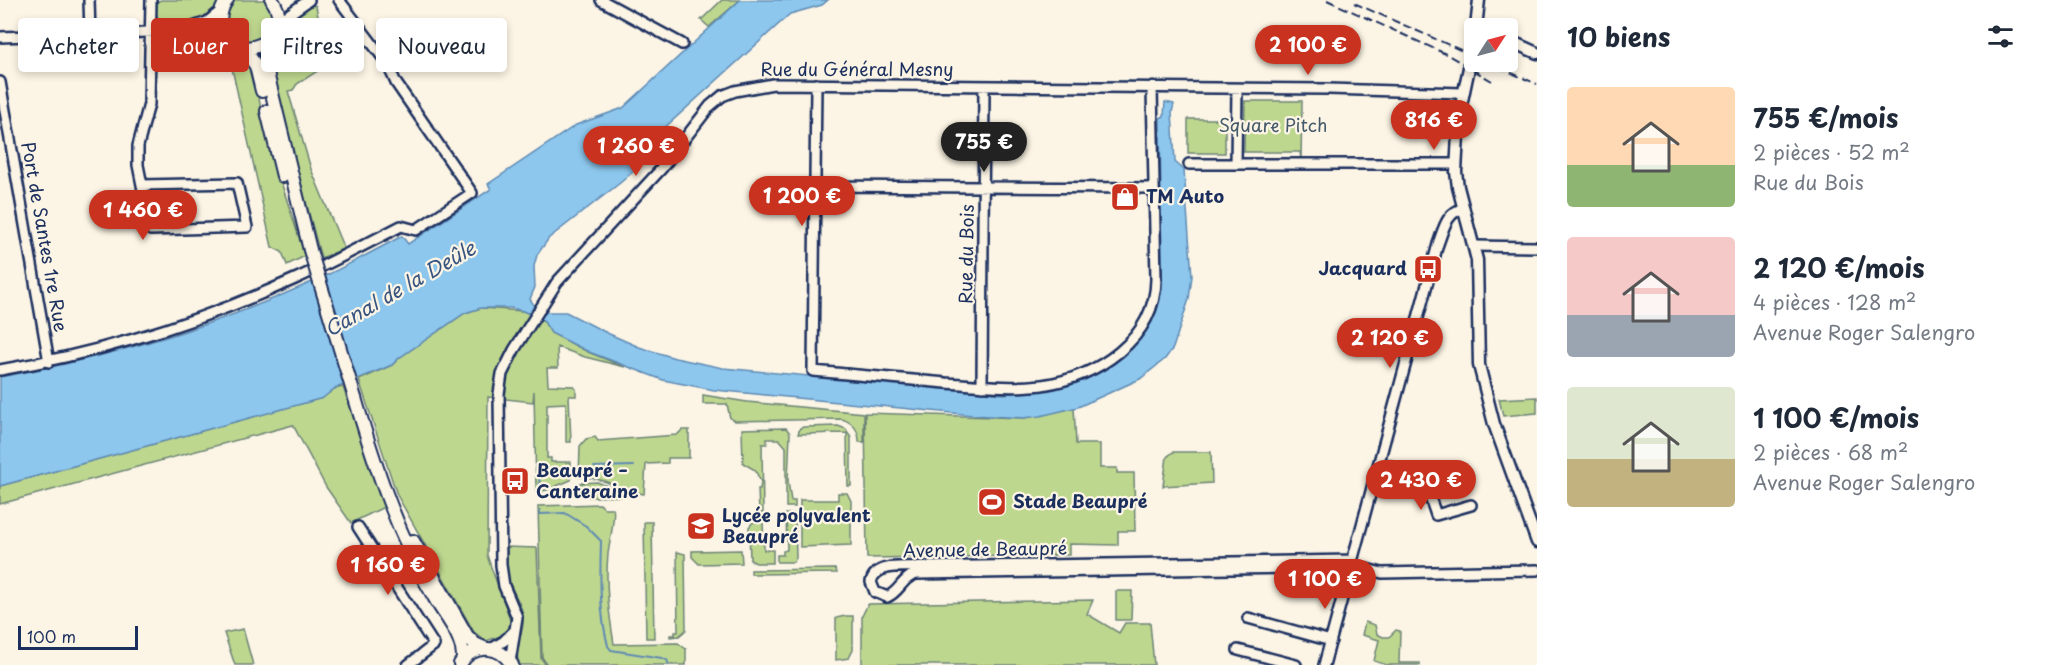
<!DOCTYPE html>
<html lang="fr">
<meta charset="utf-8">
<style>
body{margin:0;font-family:"Playpen Sans",sans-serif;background:#f6f6f7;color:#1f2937;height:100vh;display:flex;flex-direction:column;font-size:22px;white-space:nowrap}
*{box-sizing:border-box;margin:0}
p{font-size:20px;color:#747a83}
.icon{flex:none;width:33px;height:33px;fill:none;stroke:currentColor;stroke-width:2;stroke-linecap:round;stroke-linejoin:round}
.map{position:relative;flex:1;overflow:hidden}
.sheet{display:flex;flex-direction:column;background:#fff;width:510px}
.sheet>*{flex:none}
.top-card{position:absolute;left:18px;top:18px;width:570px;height:54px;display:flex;gap:12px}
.needle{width:39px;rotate:54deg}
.buttons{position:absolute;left:1464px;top:18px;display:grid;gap:12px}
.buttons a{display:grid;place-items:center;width:54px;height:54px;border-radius:6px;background:#fff;box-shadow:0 3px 9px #0003;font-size:30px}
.scale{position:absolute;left:18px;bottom:15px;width:120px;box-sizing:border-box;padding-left:6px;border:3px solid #1b2f5e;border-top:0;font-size:16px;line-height:21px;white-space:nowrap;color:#1b2f5e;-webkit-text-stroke:4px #fcf5e5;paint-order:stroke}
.price{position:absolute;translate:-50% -51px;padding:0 14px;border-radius:21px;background:#c8321e;color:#fff;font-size:20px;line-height:39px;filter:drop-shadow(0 2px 3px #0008)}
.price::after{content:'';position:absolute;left:50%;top:36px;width:18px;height:14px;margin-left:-9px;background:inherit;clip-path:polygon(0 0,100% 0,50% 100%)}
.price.selected{background:#222;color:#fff}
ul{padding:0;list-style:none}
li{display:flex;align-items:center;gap:18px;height:150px;padding:0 30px}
li span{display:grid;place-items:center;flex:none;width:168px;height:120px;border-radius:6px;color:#555}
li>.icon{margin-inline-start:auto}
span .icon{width:72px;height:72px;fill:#fffc;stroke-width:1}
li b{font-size:26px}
h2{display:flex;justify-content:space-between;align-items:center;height:72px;padding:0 30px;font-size:26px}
.tag{padding:0 21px;border-radius:6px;background:#fff;box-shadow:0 3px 9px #0003;font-size:21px;line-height:54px}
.tag.selected{background:#c8321e;color:#fff}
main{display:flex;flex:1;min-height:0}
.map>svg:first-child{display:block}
</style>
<main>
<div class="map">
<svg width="1537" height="665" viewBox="0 0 1537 665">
<rect width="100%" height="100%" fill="#fcf5e5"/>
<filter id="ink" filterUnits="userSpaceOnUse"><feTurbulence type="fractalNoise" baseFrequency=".0167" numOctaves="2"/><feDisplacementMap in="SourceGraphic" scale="12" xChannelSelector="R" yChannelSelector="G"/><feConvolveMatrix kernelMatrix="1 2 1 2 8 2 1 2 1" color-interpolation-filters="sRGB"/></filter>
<g filter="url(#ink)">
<path fill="#bed78e" stroke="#6c8376" stroke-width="1.5" d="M161,0H221C218,6 215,12 209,16C203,21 168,26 160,23L155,11L156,2Z
M235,0H264C273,9 274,19 270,31C265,35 259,40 254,42C229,48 218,15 235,0Z
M722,0H740L709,27L701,20Z
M310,5L316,6L327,65L297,84L293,90L288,91L311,169L344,249L321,258L270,68L273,42L281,32L287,18Z
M199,36C223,40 243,46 252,69L271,151L305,256L287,265L282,252L272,247L231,64L217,56Z
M1245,101H1302L1301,160L1300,152H1244Z
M1188,119H1225V153H1188Z
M481,308L523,311L543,320L551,333L588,352L625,367L585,357L557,347L558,368H547L548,385L573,386L576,389V396H569L571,442H566V403L547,404V458H551V462H571V480L547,490L536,492L534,391L533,402L488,397L487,555C494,579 506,601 511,625L506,634L486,641L474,632L397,495L359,380L392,365L399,358L465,313Z
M343,387L384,507L351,523L326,487L293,425L0,504V486L322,398L334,389Z
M703,395L747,402L864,413V442H859C859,430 854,423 842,419L735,421L730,418L727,404H703Z
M1537,397V413L1503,416L1499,399Z
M1074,408L1076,444H1100V468H1117V473H1134L1135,531H1118V545L1069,544V555L867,558L865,413L1024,418Z
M838,426L846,429L851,438V486H848L847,433L798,434L800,428L804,427Z
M786,428L790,433L788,481L791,501H795V507H786V447L779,439H767V444H762L763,513H759L758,489H760L761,482L755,470L743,463L742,429Z
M682,430H689V458H668V463L646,464L644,494C619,491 607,477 579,477L580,446L586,439L595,437L598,441L677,435Z
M1173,452H1211L1212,483L1163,486L1167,457Z
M597,482L633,496L590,497C582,496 579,490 580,483Z
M838,493H847L851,501V545L800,547V500H838Z
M600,504L604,508H613C616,514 609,545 608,554C605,585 609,613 614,644L678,643L686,649V665H547L542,657L538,506Z
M786,514H795L796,558L793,562H777V555H783V551L787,550Z
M644,522H652L654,638H646Z
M753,522L763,523L764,550H773V563H756L750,560L749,527Z
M505,547L537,548L541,658L546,665H520C511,647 526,634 523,615C521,601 510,589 507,576C505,567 506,556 505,547Z
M741,550L742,563L699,564L692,557V551Z
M677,552L685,554L686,630L679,636L670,637V635H675V632H678Z
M835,569L837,573L751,574V570Z
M1116,591H1132L1131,620H1116Z
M1093,600L1087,614L1119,633L1125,623H1150L1154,665H862V616L868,604C943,603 1018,601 1093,600Z
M845,616H853V650L849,658L836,660V618Z
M1365,622L1375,625L1377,634L1383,637H1389L1396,630L1400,631L1399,663H1420V665H1387L1374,661L1379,640L1362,635Z
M243,629L253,665H235L224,633Z"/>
<path fill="#8dc7ed" stroke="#5f8ab4" stroke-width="1.5" d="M740,0H828L822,5L790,14L660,132L651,156L620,183L549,238L537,255L534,266L535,287L530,299L537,310L544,312H566L607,333L639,347L675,358L723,368L1004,394L1056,386L1084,376L1116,360L1129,351L1144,334L1157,310L1162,289L1160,118L1164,116L1165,102L1174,104L1172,112L1175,162L1184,170L1192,276L1189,299L1173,348L1165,359L1140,379L1078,407L1040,416L1024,418L973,415L714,390L663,380L589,352L551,333L543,320L523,311L511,308H481L465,313L399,358L392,365L334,389L323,398L0,486V377C105,358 207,329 305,285C338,271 370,253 402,236L408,244L491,189L488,184L576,125L623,108Z"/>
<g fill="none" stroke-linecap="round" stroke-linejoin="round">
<path stroke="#5f8ab4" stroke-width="2" d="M594,467L634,466
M539,488L540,471L568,469
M540,510V514L565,513L586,526L601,541C600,577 599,611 608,646L611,650L662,658L667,660L669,665"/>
<g stroke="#1b2f5e" stroke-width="14">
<path id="minor" d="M89,0L90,34
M601,0L682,44
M278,22L309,0
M187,29L207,22L221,11
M0,37L178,31L209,33L229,39
M0,82L49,362
M816,84L813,371C857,375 902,379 946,383C977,385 1010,389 1042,385C1097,377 1155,340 1156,279L1152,88
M1189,164H1456
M1236,164L1237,89
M237,183L247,227L151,230L142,185Z
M142,185L138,165V146L149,104L151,0
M815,186L1153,188
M1475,246L1537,247
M0,370C101,353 202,321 295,279C331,263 366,244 401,226L416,230L472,193L396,83L387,63L339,0
M982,386L984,86
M1379,462L1399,469L1419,472L1424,480L1436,515L1471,505
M358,527L434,645L408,665
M1351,565L1382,573L1537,570
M1350,567L917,574C902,577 900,592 887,597L875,592L871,582C875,563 903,567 918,567L1352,560
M1248,618L1331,641
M491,649L504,641L514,631
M1238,650L1296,665
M510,662L517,617L504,586L501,565L499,394L502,374L514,350L557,282L662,168L710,106L722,96L735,91L773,84L1328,89L1463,93
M1324,665L1438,244C1444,228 1446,213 1464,208"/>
</g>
<g stroke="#1b2f5e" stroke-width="15">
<path id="tertiary" d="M1476,28L1479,0
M1508,40L1537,53
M1474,44L1459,115L1456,172L1458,187L1477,260L1479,365L1494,424L1537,542"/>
</g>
<g stroke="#1b2f5e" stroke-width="16">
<path id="secondary" d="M227,0C221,8 219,17 221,27C233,69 300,40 272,0
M270,39L266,55L268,77L310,250
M243,47L256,66L262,91
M267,111L283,176
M355,398C376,469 399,539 437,602C448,620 464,638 463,660
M413,541L467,636L475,644L484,648
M460,664C473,643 500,644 512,665"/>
</g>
<use href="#minor" stroke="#fcf5e5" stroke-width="9"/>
<use href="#tertiary" stroke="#fcf5e5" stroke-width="10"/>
<use href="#secondary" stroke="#fcf5e5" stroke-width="12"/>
<path stroke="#1b2f5e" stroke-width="2" stroke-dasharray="9 4.5" stroke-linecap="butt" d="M1327,0L1448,55L1492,81
M1354,3L1474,56
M1486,62L1537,84"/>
<g stroke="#1b2f5e" stroke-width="16" stroke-linecap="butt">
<path id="secondary-bridge" d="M310,250L355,398"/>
</g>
<use href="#secondary-bridge" stroke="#fcf5e5" stroke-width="12"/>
</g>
</g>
<defs>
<g id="shop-square" transform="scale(1.5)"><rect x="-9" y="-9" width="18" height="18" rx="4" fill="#c8321e" stroke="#fcf5e5"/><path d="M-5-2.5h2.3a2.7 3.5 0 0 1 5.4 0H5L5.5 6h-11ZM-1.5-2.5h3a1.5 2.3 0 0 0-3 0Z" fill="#fff"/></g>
<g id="bus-square" transform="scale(1.5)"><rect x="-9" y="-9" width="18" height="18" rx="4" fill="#c8321e" stroke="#fcf5e5"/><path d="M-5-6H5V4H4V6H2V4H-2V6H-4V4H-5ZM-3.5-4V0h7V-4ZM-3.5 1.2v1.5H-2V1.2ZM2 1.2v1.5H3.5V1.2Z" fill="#fff"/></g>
<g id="stadium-square" transform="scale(1.5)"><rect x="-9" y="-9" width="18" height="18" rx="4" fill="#c8321e" stroke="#fcf5e5"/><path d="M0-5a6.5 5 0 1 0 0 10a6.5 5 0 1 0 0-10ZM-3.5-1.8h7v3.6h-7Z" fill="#fff"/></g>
<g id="school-square" transform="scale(1.5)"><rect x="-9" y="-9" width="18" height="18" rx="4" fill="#c8321e" stroke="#fcf5e5"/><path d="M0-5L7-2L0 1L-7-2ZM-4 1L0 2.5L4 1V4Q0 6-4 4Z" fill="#fff"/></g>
</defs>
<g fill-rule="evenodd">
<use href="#shop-square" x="1125" y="197"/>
<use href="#bus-square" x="1428" y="269"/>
<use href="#bus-square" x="515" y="481"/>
<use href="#stadium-square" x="992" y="502"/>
<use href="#school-square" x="701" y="526"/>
</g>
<g text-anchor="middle" stroke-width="4.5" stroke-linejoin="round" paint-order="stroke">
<g font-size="18" fill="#1b2f5e" stroke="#fcf5e5">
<text x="857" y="76">Rue du Général Mesny</text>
<text transform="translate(44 237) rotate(80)" y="6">Port de Santes 1re Rue</text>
<text transform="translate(967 254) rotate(-89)" y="6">Rue du Bois</text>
<text transform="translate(985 550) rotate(-1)" y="6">Avenue de Beaupré</text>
</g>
<g font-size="18" fill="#44596a" stroke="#fcf5e5">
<text x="1273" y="132">Square Pitch</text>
</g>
<g font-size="18" font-weight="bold" fill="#1b2f5e" stroke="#fcf5e5" text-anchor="start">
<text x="1146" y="203">TM Auto</text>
<text x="1407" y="275" text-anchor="end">Jacquard</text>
<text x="536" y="477">Beaupré –<tspan x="536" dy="21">Canteraine</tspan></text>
<text x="1013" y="508">Stade Beaupré</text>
<text x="722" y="522">Lycée polyvalent<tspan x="722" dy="21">Beaupré</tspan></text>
</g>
<g font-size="20" font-style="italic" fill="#385582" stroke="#fcf5e5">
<text transform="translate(400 289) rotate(-30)" y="7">Canal de la Deûle</text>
</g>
</g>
</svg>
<div class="buttons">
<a><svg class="needle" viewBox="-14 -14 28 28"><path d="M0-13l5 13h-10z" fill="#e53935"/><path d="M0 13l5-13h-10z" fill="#747a83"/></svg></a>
</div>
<div class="scale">100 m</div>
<b class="price" style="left:1308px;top:76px">2 100 €</b>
<b class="price" style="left:1434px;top:151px">816 €</b>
<b class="price selected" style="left:984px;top:173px">755 €</b>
<b class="price" style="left:636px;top:177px">1 260 €</b>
<b class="price" style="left:802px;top:227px">1 200 €</b>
<b class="price" style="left:143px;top:241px">1 460 €</b>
<b class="price" style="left:1390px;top:369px">2 120 €</b>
<b class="price" style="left:1421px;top:511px">2 430 €</b>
<b class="price" style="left:388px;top:596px">1 160 €</b>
<b class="price" style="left:1325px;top:610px">1 100 €</b>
<div class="top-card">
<a class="tag">Acheter</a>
<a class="tag selected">Louer</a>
<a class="tag">Filtres</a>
<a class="tag">Nouveau</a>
</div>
</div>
<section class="sheet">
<h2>10 biens<svg class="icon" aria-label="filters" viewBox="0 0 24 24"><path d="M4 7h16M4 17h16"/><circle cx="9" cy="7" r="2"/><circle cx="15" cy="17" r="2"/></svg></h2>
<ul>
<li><span style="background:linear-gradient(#ffd9b3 65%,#8fb573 0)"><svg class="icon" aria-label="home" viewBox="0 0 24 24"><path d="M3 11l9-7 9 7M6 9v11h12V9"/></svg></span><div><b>755 €/mois</b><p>2 pièces · 52 m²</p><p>Rue du Bois</p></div></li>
<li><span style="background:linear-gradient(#f6c9c9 65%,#9aa5b1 0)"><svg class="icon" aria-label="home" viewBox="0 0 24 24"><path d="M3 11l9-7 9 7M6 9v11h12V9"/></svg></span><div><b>2 120 €/mois</b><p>4 pièces · 128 m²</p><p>Avenue Roger Salengro</p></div></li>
<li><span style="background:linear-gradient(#dfe7d0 60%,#c2b280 0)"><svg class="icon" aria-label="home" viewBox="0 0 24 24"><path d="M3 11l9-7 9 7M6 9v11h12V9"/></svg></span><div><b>1 100 €/mois</b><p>2 pièces · 68 m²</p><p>Avenue Roger Salengro</p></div></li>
</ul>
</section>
</main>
